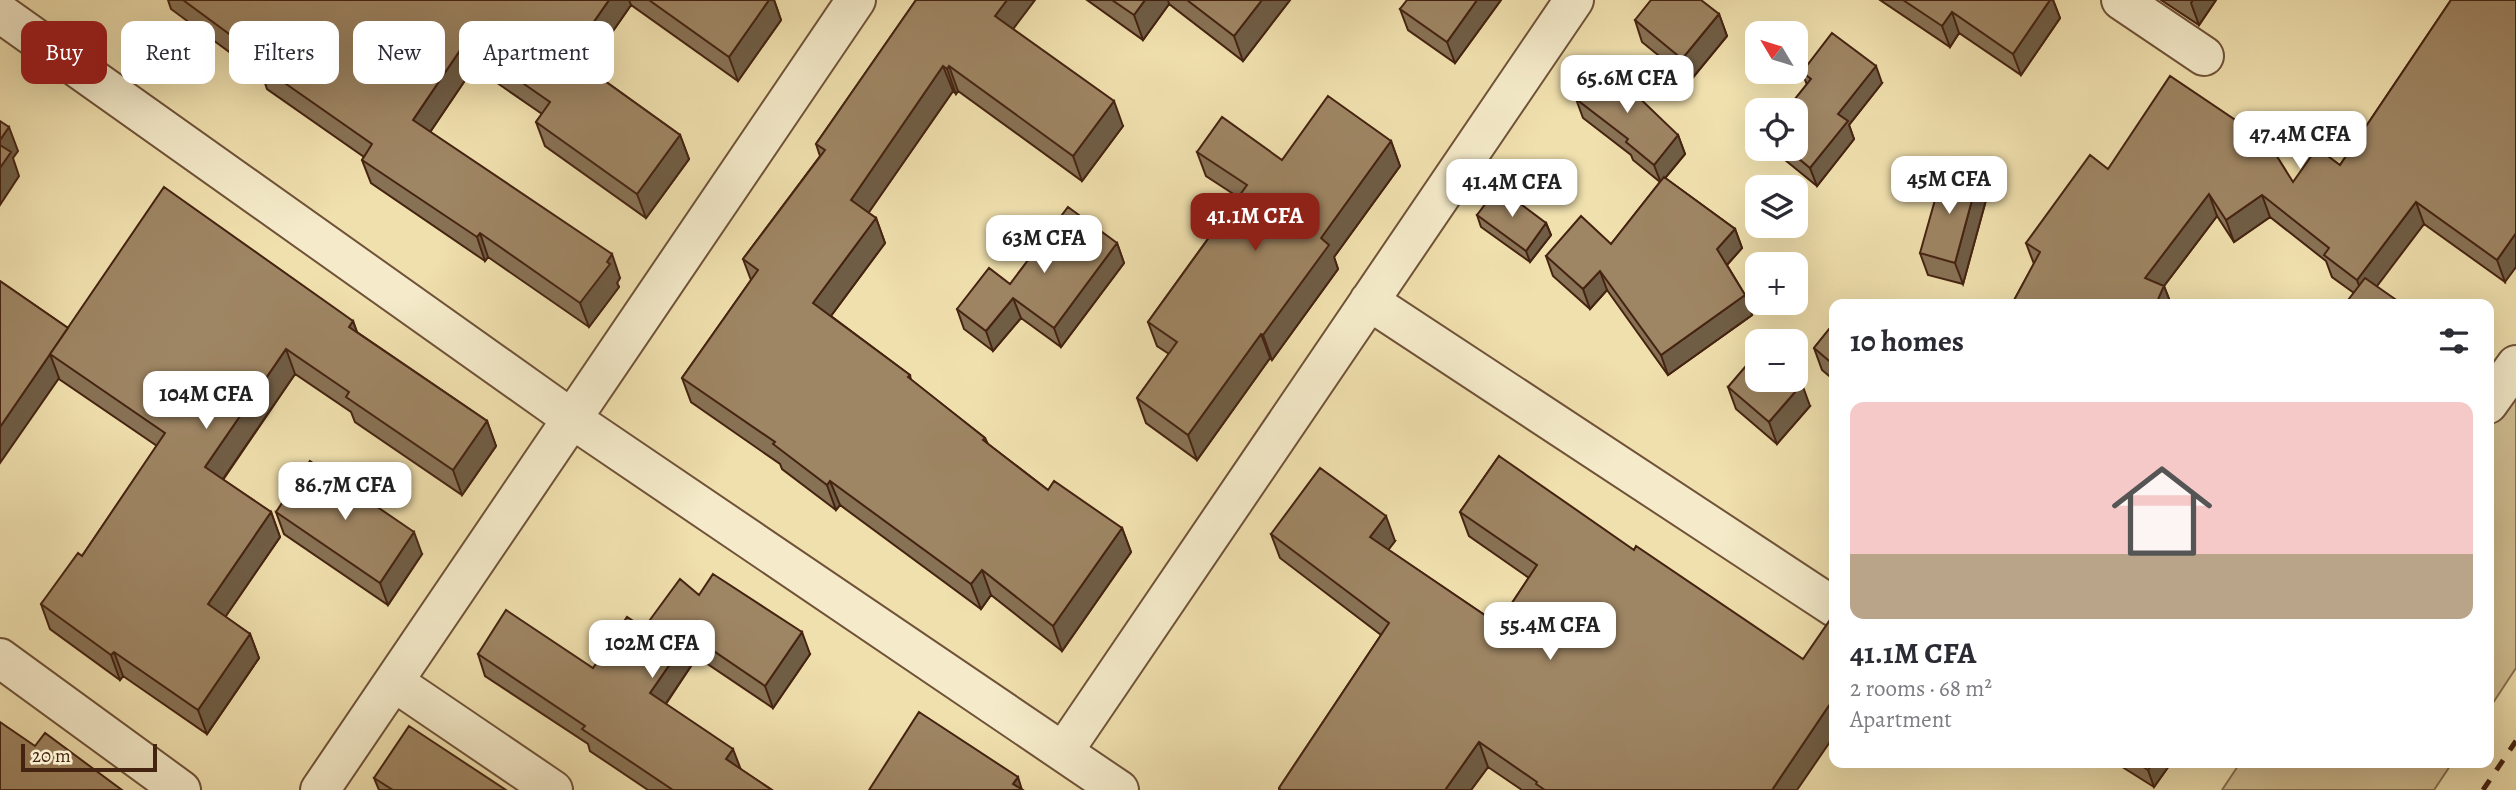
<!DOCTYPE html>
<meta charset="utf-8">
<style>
body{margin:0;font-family:Alegreya,serif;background:#f2f2f3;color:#2b2b33;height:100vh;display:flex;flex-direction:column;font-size:26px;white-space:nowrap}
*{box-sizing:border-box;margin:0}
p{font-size:23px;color:#7c7c81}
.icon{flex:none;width:38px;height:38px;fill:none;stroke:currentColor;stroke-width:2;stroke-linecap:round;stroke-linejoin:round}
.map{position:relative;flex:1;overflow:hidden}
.panel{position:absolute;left:1829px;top:299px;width:665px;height:469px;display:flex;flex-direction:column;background:#fff;border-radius:14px;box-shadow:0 7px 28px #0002}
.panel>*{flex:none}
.guide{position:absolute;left:21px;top:21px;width:665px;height:63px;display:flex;gap:14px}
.needle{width:46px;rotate:308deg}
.controls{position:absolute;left:1745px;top:21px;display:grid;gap:14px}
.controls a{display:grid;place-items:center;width:63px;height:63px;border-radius:14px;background:#fff;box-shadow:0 7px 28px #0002;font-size:35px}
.scale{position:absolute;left:21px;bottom:18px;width:136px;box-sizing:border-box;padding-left:7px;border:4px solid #452311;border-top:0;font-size:19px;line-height:24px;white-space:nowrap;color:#452311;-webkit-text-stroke:5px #f5ebca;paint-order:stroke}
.price{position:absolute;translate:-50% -60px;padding:0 16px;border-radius:14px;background:#fff;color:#222;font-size:23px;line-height:46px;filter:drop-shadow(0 2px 4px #0008)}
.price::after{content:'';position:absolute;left:50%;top:42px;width:21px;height:16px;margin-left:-10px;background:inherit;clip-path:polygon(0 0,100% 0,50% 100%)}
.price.on{background:#8f2418;color:#fff}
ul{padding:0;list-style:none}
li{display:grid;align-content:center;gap:14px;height:371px;padding:0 21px}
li+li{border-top:2px solid #e1e1e2}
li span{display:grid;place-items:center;height:217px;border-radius:14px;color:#555}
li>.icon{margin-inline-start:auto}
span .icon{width:126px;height:126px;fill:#fffc;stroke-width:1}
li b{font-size:30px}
h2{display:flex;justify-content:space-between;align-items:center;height:84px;padding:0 21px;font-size:30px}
.tag{padding:0 24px;border-radius:14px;background:#fff;box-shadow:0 7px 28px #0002;font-size:24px;line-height:63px}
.tag.on{background:#8f2418;color:#fff}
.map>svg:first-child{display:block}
</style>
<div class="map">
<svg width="2516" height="790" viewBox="0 0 2516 790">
<rect width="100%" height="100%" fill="#f0e0ae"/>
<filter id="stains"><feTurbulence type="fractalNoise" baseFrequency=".00286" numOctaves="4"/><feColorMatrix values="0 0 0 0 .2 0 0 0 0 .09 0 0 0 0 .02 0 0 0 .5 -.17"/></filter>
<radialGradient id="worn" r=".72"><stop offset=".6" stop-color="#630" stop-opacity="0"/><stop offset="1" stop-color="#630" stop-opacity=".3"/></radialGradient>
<path fill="#d3c093" stroke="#8c7252" stroke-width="2" d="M2516,357V668L2489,709V397Z
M2240,763H2452L2434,790H2222Z"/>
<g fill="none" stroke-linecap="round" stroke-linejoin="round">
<g stroke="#705238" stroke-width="42">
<path id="street" d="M2121,0L2204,56
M0,13L572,419L1119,790
M1369,301L1834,607
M2488,404L2516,365
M0,658L181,790
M394,682L553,790
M1063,752L1574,0
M320,790L856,0"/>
</g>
<use href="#street" stroke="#f5ebca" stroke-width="38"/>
<path stroke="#452311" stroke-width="5" stroke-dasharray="12 12" stroke-linecap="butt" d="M2483,790L2516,741"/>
</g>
<path fill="#887255" stroke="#452311" stroke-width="2" d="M168,0H774L781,20L738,81L631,5L587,68L680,135L689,159L646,218L545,146L536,122L542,114L474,67L430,132L620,278L617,283L619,287L589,327L488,257L485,261L371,183L362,160L364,157L267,89L263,77L171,9Z
M916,0L1013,29L1123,126L1082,181L958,91L956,94L953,91L868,213L876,218L885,243L831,316L910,375L911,380L985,438L988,444L1048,490L1122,528L1131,552L1062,651L991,595L981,609L840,505L836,510L782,469L780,464L691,402L682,378L751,280L743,259L820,156L816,144Z
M1087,0H1290L1243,61L1169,4L1143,40Z
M1501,0L1455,63L1408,30L1400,9Z
M1880,0H2053L2060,18L2021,75L1959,33L1950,47Z
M2161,0H2216L2199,25Z
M2451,0L2505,282L2424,224L2354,293L2332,277L2326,261L2270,217L2234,242L2217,216L2164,286L2171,304H2012L2034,264L2026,243L2108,169L2293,182L2340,165Z
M1719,14L1727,36L1690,81L1642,42L1635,20Z
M1802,72L1882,83L1849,125L1854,139L1817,186L1774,151L1773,149H1796L1807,85Z
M1576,99L1678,135L1685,154L1665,178L1735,229L1742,248L1727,265L1745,295L1752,315L1668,375L1607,290L1590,309L1553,276L1546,256L1611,244L1660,182L1633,160L1631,155L1583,118Z
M1391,141L1400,166L1334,257L1338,269L1272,360L1270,358L1197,460L1146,423L1137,398L1169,354L1157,346L1148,322L1238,197L1206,176L1197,152L1282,160Z
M1986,200L1963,284L1928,275L1920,253Z
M1477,215L1546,223L1551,235L1530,262L1481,227Z
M1117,243L1124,263L1061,347L1021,318L993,351L964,329L957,309L1010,284Z
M0,281L68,328L353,321L357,332L487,421L496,446L462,495L355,422L351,412L295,374L223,480L271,512L280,537L225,617L250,634L259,658L207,734L123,676L120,680L50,629L41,604L82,556L157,446L59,379Z
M1834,323V380L1822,370L1814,348Z
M1728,387L1810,406L1777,444L1736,409Z
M1499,456L1797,790H1522L1488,767L1471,790H1279V788L1381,635L1280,558L1271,534L1395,541L1388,550L1498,624L1529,578L1469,536L1460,512Z
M276,512L422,554L388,605L284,534Z
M699,595L810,654L773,708L697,657L666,704L740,769L772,790H648L590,751L588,744L485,676L478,654L593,668L644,628Z
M2116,763H2171L2154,787Z
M374,778L506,790H379Z"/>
<path fill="#6f5d45" stroke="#452311" stroke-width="2" d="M609,0H629L631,5L579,80L570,56Z
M769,0H774L781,20L738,81L729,57Z
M1007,0H1035L1004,41L995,16Z
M1145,0H1168L1169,4L1143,40L1134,15Z
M1262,0H1290L1243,61L1234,36Z
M1477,0H1501L1455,63L1447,42Z
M2050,0H2053L2060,18L2021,75L2013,54Z
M2193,0H2216L2199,25L2191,3Z
M1952,12L1959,33L1950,47L1942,26Z
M1719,14L1727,36L1690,81L1682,59Z
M465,43L474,67L422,144L413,120Z
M943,66L953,91L860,225L851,200Z
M949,66L958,91L956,94L947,69Z
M1876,66L1882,83L1849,125L1854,139L1817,186L1810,168L1838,114Z
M1114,101L1123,126L1082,181L1073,156Z
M9,127L18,151L13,158L19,176L0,205V140Z
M680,135L689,159L646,218L637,194Z
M1678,135L1685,154L1661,183L1654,165Z
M1391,141L1400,166L1334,257L1338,269L1272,360L1263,335L1321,238Z
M1978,178L1986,200L1963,284L1955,263Z
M2209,194L2217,216L2164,286L2171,304H2156L2145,278Z
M2262,195L2270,217L2234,242L2226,220Z
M2416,202L2424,224L2365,302L2357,280Z
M876,218L885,243L822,328L813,303Z
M1546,223L1551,235L1530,262L1526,251Z
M1735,229L1742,248L1724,268L1717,249Z
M480,233L488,257L485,261L477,237Z
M2516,233V267L2505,282L2497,260Z
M1117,243L1124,263L1061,347L1054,328Z
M612,254L620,278L617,283L619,287L589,327L580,303Z
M1600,271L1607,290L1590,309L1583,289Z
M1745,295L1752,315L1668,375L1661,355Z
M1013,298L1021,318L993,351L986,331Z
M353,321L362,346L349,327Z
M68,328L50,354L59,378L0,463V427Z
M1261,334L1270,358L1197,460L1188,435Z
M286,349L295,374L214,492L205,467Z
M1802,384L1810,406L1777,444L1769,422Z
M487,421L496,446L462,495L453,470Z
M830,481L840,505L836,510L827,485Z
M271,512L280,537L217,629L208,604Z
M1386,516L1395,541L1379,562L1370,537Z
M1122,528L1131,552L1062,651L1053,626Z
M414,532L422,554L388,605L380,583Z
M982,570L991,595L981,609L971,584Z
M802,632L810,654L773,708L765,686Z
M250,634L259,658L207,734L198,710Z
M690,635L697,657L658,715L650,693Z
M114,652L123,676L120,680L111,655Z
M1834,698V736L1797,790H1772Z
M1479,742L1488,767L1471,790H1445Z
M733,749L741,770L726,759Z
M2153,763H2171L2154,787L2148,770Z
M1018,777L1022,790L1013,784Z"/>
<path fill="#9e8563" stroke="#452311" stroke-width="2" d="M183,0H609L570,56L680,135L637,194L536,122L550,102L465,43L413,120L612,254L607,262L610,264L580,303L480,233L477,237L362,160L372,144L259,65L263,59Z
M649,0H769L729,57Z
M916,0H1007L995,16L1114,101L1073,156L949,66L947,69L943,66L851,200L876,218L813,303L910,375L908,377L985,438L983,440L1048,490L1054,481L1122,528L1053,626L982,570L971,584L830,481L827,485L773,444L775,442L682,378L758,270L743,259L825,150L816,144Z
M1112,0H1145L1134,15Z
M1187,0H1262L1234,36Z
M1407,0H1477L1447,42L1400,9Z
M1651,0H1701L1719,14L1682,59L1635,20Z
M1903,0H2050L2013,54L1952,12L1942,26Z
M2451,0H2516V233L2497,260L2416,202L2357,280L2324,255L2329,248L2262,195L2226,220L2209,194L2145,278L2164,286L2156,304H2012L2040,252L2026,243L2090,155L2108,169L2170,76L2268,142L2293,182L2317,148L2340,165Z
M1832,33L1876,66L1838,114L1848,121L1810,168L1787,149H1796V110H1786L1811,79L1802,72Z
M1604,64L1678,135L1654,165L1626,142L1628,139L1576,99Z
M1328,96L1391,141L1321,238L1329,245L1263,335L1261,334L1188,435L1137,398L1177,342L1148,322L1247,185L1197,152L1222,117L1282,160Z
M0,121L9,127L0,140Z
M0,145L11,152L0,168Z
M1944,168L1978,178L1955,263L1920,253Z
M1664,177L1735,229L1717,249L1745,295L1661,355L1600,271L1583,289L1546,256L1581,216L1611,244Z
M164,187L353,321L349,327L487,421L453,470L346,397L349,392L286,349L205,467L271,512L208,604L250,634L198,710L114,652L111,655L41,604L78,553L82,556L165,433L50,354Z
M1498,187L1546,223L1526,251L1477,215Z
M1068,207L1117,243L1054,328L1013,298L986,331L957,309L989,268L1010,284Z
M2365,278L2402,304H2345Z
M0,281L68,328L0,427Z
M1834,323V365L1814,348Z
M1757,353V380H1796V378L1802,384L1769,422L1728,387Z
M1499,456L1634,550L1636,546L1803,659L1834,614V698L1772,790H1545L1536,784L1537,782L1479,742L1445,790H1281L1279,788L1389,623L1271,534L1320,468L1386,516L1370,537L1498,624L1537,565L1460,512Z
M310,461L414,532L380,583L276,512Z
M713,574L802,632L765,686L690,635L650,693L733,749L726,759L772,790H673L582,729L585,726L478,654L506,610L593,668L627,617L644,628L680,579L699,595Z
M919,712L1018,777L1013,784L1023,790H869Z
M0,722L35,746L45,733L122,790H0Z
M409,726L506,790H393L374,778Z
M2137,763H2153L2148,770Z"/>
<rect width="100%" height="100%" filter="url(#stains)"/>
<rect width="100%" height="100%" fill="url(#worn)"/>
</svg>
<div class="controls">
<a><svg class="needle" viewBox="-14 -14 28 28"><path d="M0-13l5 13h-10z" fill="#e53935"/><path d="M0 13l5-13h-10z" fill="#7c7c81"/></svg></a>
<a><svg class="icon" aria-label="locate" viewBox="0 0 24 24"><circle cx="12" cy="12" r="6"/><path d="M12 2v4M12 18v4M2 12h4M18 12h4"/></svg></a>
<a><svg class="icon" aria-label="layers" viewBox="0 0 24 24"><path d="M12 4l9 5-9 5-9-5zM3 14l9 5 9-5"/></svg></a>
<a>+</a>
<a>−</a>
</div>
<div class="scale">20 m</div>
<b class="price" style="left:1627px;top:115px">65.6M CFA</b>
<b class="price" style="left:2300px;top:171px">47.4M CFA</b>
<b class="price" style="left:1949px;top:216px">45M CFA</b>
<b class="price" style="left:1512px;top:219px">41.4M CFA</b>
<b class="price on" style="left:1255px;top:253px">41.1M CFA</b>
<b class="price" style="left:1044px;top:275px">63M CFA</b>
<b class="price" style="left:206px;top:431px">104M CFA</b>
<b class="price" style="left:345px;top:522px">86.7M CFA</b>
<b class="price" style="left:1550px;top:662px">55.4M CFA</b>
<b class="price" style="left:652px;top:680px">102M CFA</b>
<div class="guide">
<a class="tag on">Buy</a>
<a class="tag">Rent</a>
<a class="tag">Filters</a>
<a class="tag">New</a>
<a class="tag">Apartment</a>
</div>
<section class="panel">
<h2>10 homes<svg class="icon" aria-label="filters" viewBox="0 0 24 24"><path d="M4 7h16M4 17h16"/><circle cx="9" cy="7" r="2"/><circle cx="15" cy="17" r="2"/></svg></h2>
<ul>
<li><span style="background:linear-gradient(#f6c9c9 70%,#b9a48a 0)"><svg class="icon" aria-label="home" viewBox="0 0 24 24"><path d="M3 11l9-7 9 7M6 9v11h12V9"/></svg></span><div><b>41.1M CFA</b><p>2 rooms · 68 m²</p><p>Apartment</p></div></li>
</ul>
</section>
</div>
